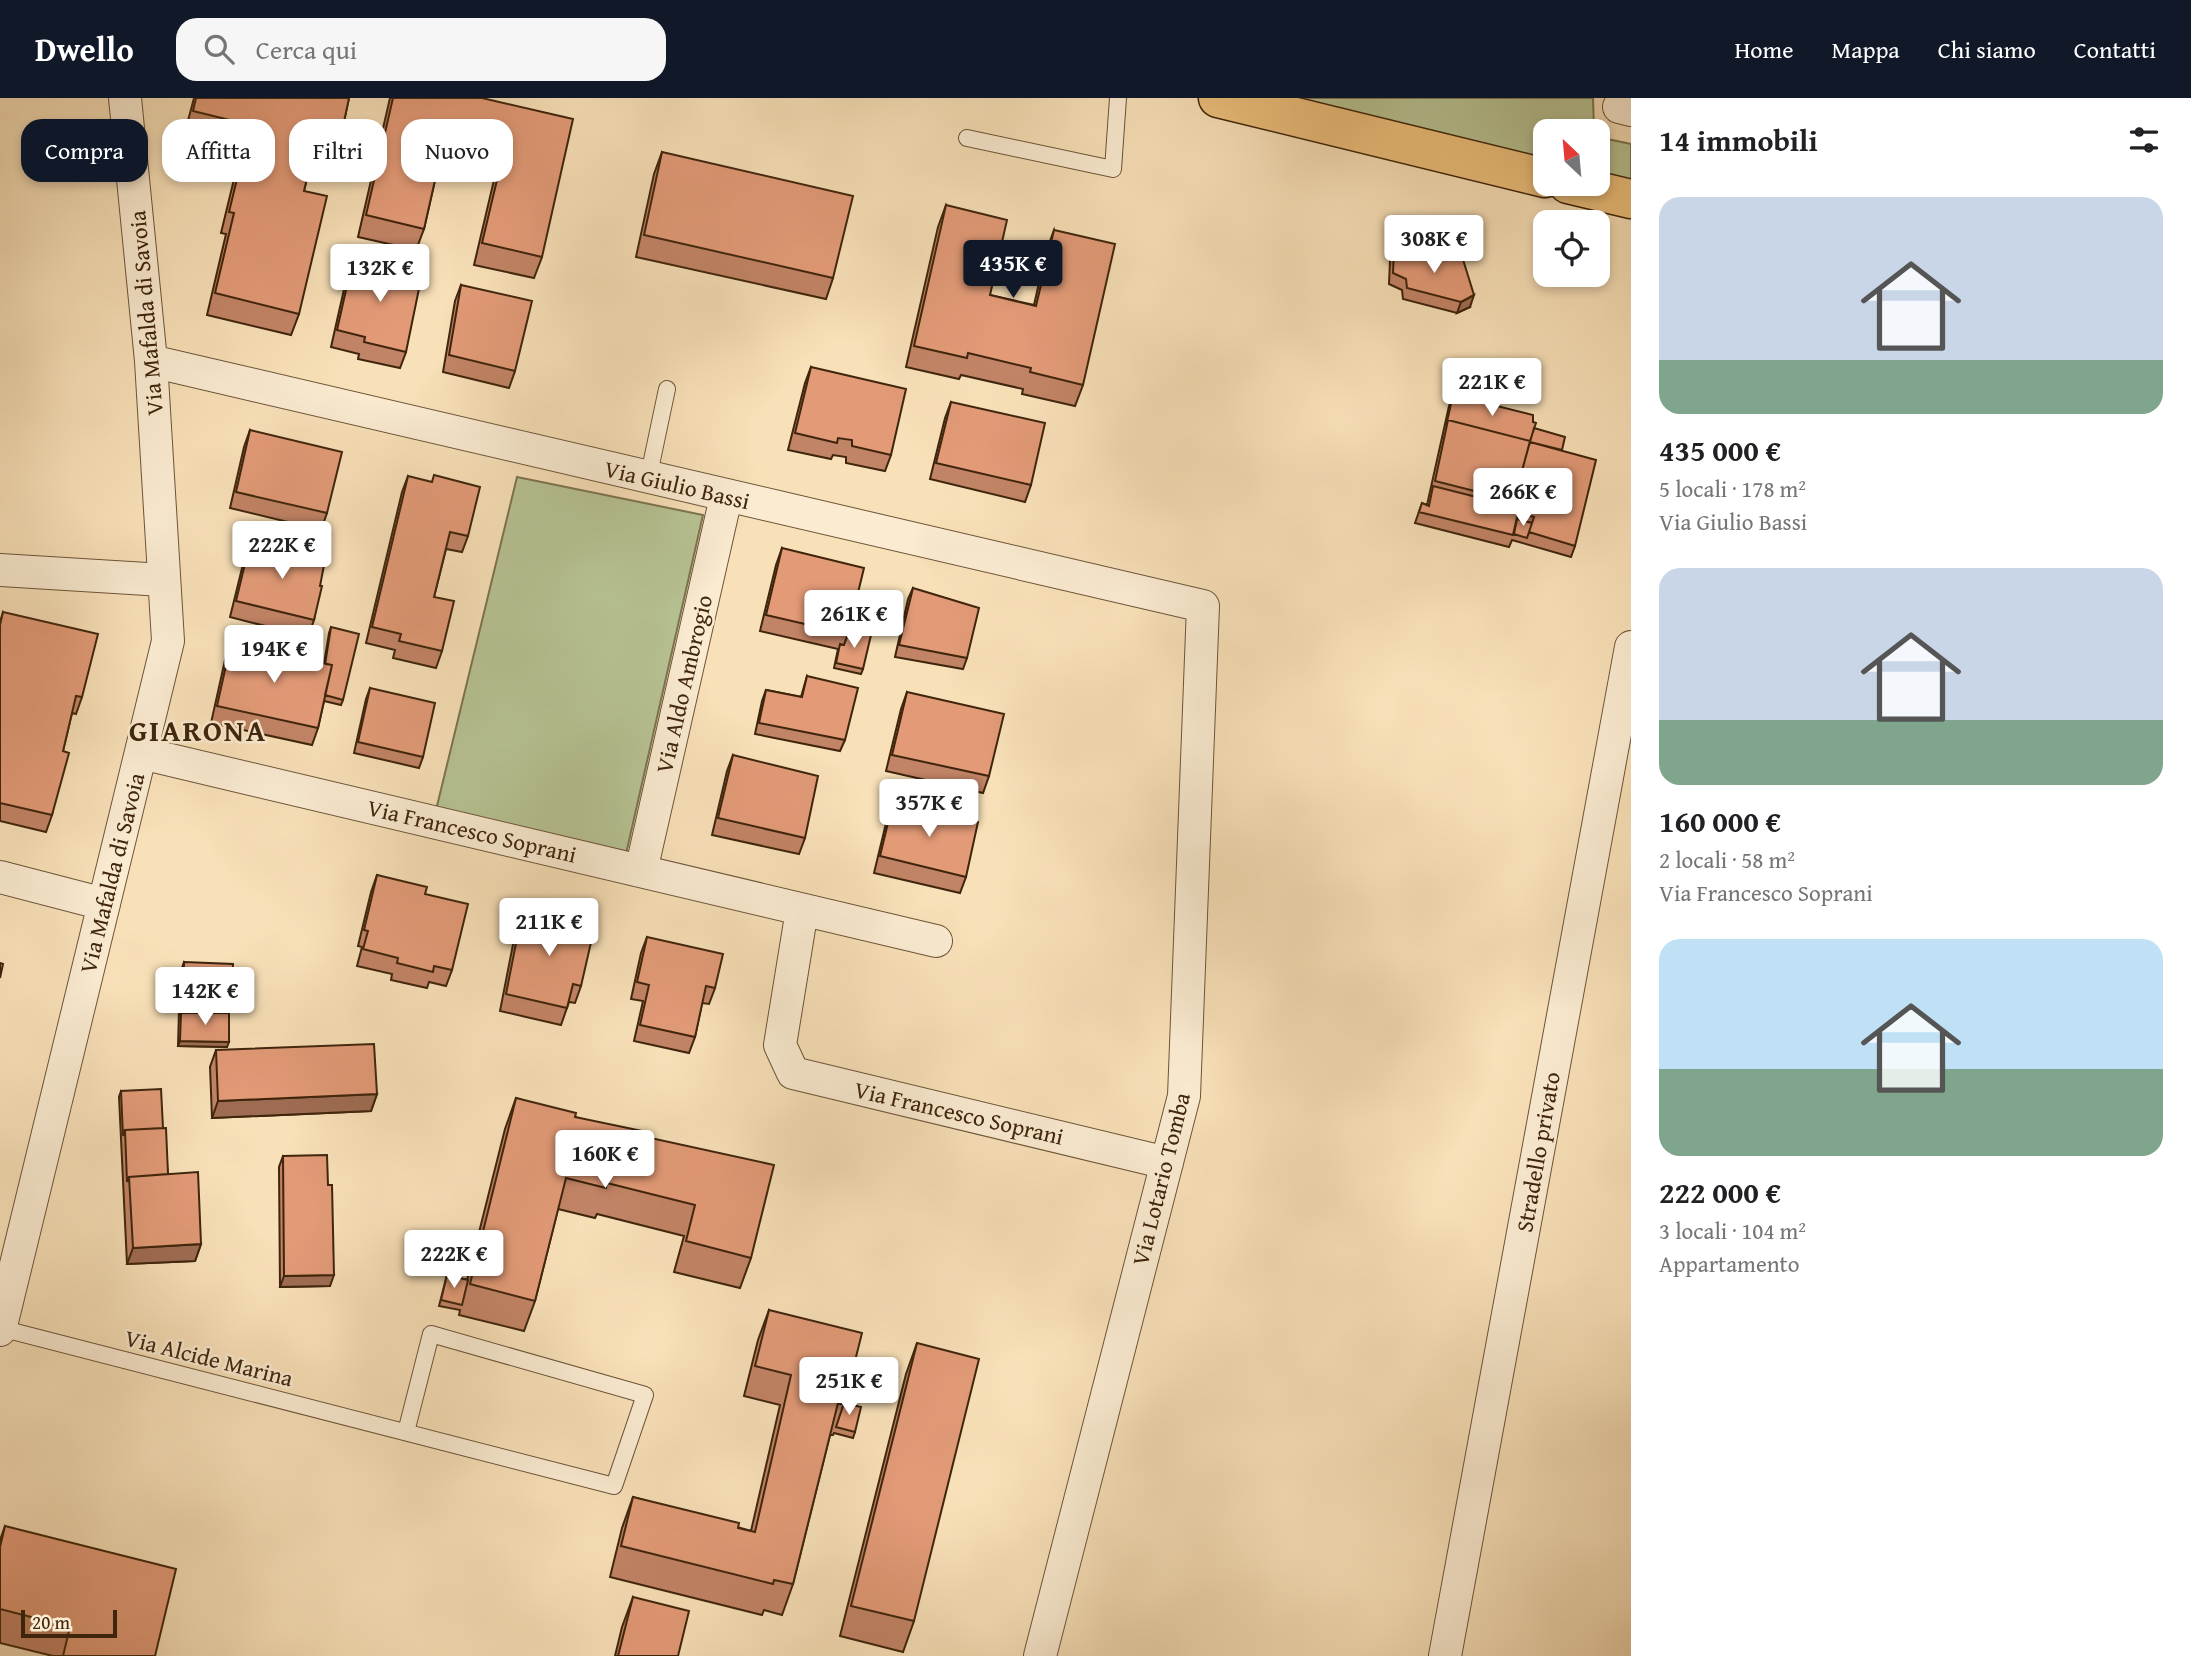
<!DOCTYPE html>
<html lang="it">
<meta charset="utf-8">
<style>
body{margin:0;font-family:"Gentium Book Plus",serif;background:#f6f6f6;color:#202124;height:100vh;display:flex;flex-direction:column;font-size:26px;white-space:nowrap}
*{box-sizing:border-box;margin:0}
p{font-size:23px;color:#757577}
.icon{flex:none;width:38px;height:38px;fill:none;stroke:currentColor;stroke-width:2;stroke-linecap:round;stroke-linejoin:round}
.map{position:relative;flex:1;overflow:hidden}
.panel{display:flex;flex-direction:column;background:#fff;width:560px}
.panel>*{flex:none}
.guide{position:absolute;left:21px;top:21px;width:665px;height:63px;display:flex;gap:14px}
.needle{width:46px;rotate:334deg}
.controls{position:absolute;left:1533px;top:21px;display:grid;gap:14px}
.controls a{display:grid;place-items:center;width:77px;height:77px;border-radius:14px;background:#fff;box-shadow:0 4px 10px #0003;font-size:35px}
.scale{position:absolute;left:21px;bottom:18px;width:96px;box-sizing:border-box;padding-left:7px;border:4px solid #3f250c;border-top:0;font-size:19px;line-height:24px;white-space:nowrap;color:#3f250c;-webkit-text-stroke:5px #faebd1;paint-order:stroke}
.price{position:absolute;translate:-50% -60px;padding:0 16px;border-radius:7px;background:#fff;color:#222;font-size:23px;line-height:46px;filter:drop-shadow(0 2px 4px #0008)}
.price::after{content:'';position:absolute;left:50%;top:42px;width:21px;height:16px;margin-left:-10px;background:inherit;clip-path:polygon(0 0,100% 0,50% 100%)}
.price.selected{background:#111827;color:#fff}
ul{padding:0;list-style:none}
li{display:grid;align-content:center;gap:14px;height:371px;padding:0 28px}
li span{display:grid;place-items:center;height:217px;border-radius:21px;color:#555}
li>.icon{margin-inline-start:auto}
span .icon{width:126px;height:126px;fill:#fffc;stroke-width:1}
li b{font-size:30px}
h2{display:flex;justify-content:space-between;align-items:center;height:84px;padding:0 28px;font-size:30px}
.tag{padding:0 24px;border-radius:21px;background:#fff;box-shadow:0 4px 10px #0003;font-size:24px;line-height:63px}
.tag.selected{background:#111827;color:#fff}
header{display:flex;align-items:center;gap:42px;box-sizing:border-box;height:98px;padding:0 35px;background:#111827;color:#fff}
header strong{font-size:33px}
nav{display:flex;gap:38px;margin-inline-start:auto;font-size:24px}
.search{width:490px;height:63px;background:#f6f6f6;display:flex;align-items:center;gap:18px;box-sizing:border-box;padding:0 24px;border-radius:21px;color:#757577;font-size:26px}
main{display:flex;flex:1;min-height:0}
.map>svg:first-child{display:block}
</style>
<header>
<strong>Dwello</strong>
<div class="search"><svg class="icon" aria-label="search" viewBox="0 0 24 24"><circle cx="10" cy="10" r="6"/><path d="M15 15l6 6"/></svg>Cerca qui</div>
<nav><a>Home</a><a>Mappa</a><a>Chi siamo</a><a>Contatti</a></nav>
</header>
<main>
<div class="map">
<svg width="1631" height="1558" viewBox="0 0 1631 1558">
<rect width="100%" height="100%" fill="#f8e0b8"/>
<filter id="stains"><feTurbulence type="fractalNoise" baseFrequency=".00286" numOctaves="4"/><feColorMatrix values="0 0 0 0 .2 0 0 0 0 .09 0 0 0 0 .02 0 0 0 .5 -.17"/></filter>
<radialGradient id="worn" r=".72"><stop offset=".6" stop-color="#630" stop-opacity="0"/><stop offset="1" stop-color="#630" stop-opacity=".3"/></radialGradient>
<path fill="#b7c394" stroke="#7b7450" stroke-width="2" d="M1261,0H1593L1594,33H1545V79Z
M1598,39L1631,46V99L1598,86Z
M517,379L703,417L623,769L436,712Z"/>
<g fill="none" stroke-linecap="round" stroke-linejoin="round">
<g stroke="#6d5437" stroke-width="18">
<path id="service" d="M967,40L1113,71L1118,0
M648,381L667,291
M0,1230L614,1388L645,1297L431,1236L406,1334"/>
</g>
<g stroke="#6d5437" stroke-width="34">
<path id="minor" d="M1619,9L1631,12
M151,263L1203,508L1184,998L1040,1558
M0,472L163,482
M141,655L936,843
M641,773L726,399
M0,779L104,806
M802,812L780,947L793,975L1167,1065
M0,1232L168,543L151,263L125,0
M1445,1558L1631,549"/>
</g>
<g stroke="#3f250c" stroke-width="41">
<path id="primary" d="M1218,0L1545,80
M1568,86L1631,101"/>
</g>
<use href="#service" stroke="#faebd1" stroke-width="16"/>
<use href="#minor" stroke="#faebd1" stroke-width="32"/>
<use href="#primary" stroke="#ecc07c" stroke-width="38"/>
</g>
<path fill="#c28466" stroke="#3f250c" stroke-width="2" d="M194,0H349L342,33L334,55L314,50L304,93L299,216L291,237L207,217L226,136L221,135L242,48L185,34Z
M390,0H482L542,159L534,180L474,167L494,82L438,69L424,131L416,152L358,139Z
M662,54L833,180L826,201L636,159L654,76Z
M946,107L990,197L1034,207L1046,154L1054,132L1083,287L1075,308L1022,296L1023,291L961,277L959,281L906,269L938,129Z
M1394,151L1470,209L1457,215L1403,201L1402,192L1389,186L1390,162Z
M353,161L406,254L400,270L358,261L359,256L331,249L347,178Z
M461,187L515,273L509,290L443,274L455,203Z
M811,269L891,357L885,373L846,365V359L833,357L831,361L788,352L805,285Z
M1453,297L1533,324L1534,330L1562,352L1575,448L1571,459L1512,442L1509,449L1415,425L1422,405L1427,407L1449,308Z
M951,304L1031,387L1025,404L930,381L945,320Z
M250,332L327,415L321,432L230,410L244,349Z
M408,378L468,438L462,454L446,451L434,499L442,553L436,570L393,560L395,552L366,545L402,394Z
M250,445L320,488L314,522L308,539L230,519L244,462Z
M782,450L849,533L863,571L861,576L834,570L838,551L760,533L776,467Z
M913,490L967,560L963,571L895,559L908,501Z
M3,514L82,599L76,616L72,615L63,653L52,717L46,734L0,723V524Z
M331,529L343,602L341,607L324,603L318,630L312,647L211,625L225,562L231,545L324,566L329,535Z
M807,578L845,642L840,653L755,636L762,603L766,592L801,599Z
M370,590L423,659L419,670L354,655L366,601Z
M907,594L989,678L983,695L886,673L901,611Z
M733,657L805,740L799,756L712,737L727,673Z
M893,704L966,779L960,795L874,775L887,721Z
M377,777L425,796L452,872L446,888L429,884L427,890L391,882L392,876L357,868L362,849L358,848L371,794Z
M523,810L581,888L575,905L569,904L561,927L500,913L517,826Z
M647,839L715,890L709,906L702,905L695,939L689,955L634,943L643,903L631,901L641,855Z
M184,864L231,909L229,915L227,949L178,948L180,876Z
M216,952L377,996L371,1013L212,1020L210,969Z
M121,993L163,1030L168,1076L201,1146L195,1163L127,1166L119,999Z
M516,1000L575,1019L646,1039L751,1160L740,1190L674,1174L684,1138L597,1116L595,1120L558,1111L535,1203L524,1233L459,1217L460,1212L439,1208L447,1177L467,1182L505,1031Z
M283,1058L328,1087L330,1188L280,1189L279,1069Z
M769,1212L844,1305L855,1334L853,1340L834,1335L833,1337H830L793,1486L782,1517L764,1512L762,1517L610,1479L622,1430L633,1399L751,1433L780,1307L744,1298L758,1242Z
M917,1245L914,1523L903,1554L840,1538L906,1276Z
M5,1428L155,1558H53L0,1545V1442Z
M633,1499L678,1558H615L622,1529Z"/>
<path fill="#9e6c53" stroke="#3f250c" stroke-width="2" d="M1474,197L1470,209L1457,215L1461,204Z
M183,909H231L227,921L181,915Z
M180,943L229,944L227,949L178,948Z
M377,996L371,1013L212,1020L218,1003Z
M201,1146L195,1163L127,1166L133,1150Z
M334,1177L330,1188L280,1189L284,1178Z"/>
<path fill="#e29a77" stroke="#3f250c" stroke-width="2" d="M196,0H349L342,33L319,28L304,93L327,98L299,216L215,195L234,115L229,114L250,27L193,13Z
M393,0H482L573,21L542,159L482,145L502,61L443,47L424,131L366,117Z
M662,54L853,98L833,180L644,137Z
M946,107L1007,122L990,197L1036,208L1054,132L1115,146L1083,287L1030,274L1031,270L968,255L967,260L914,248Z
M1394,151L1439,162L1461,155L1474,197L1461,204L1407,190L1406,181L1393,175Z
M353,161L422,176L406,254L364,244L365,239L337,232Z
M461,187L532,203L515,273L449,257Z
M811,269L906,291L891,357L852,348V342L838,340L837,345L795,335Z
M1453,297L1533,317V324L1536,325L1530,343L1448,322L1446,328Z
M951,304L1045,325L1031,387L936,365Z
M1448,322L1530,343L1514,403L1435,383Z
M1534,330L1565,339L1562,352L1530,344Z
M250,332L342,354L327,415L236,394Z
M1530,344L1596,362L1575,448L1529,434L1534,419L1518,415L1513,437L1419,414L1422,405L1429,408L1433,388L1512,408Z
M434,377L480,389L468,438L450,434L434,499L454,503L442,553L399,543L401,536L372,529L408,378L432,384Z
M1517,421L1532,425L1527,440L1514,436Z
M250,445L325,462L320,488H322L314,522L236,503Z
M782,450L864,470L848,536L766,517Z
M913,490L979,510L967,560L899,547Z
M3,514L98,536L82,599L76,598L63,653L69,655L52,717L0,705V527Z
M331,529L359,536L343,602L325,597L332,567L325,566Z
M849,533L871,537L863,571L836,565L840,546L844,547Z
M231,545L332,567L318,630L217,608Z
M807,578L858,590L845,642L759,625L766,592L802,599Z
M370,590L435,605L423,659L358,644Z
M907,594L1004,616L989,678L892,657Z
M733,657L818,678L805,740L718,720Z
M893,704L978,724L966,779L880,758Z
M377,777L427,789L425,796L468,806L452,872L434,868L433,874L397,865L398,860L363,851L368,833L364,832Z
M523,810L595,827L581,888L573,886L567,910L506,896Z
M647,839L723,856L715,890L706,888L695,939L640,927L649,887L637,884Z
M184,864L233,866L231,909H183Z
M0,865L3,866L0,880Z
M181,915H229V944L180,943Z
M374,946L377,996L218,1003L216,952Z
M161,991L163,1030L125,1032L123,1038L121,993Z
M516,1000L576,1015L575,1019L647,1034L646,1039L774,1067L751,1160L686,1143L695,1107L607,1085L606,1090L566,1080L535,1203L470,1186Z
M166,1030L168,1076L129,1079L127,1084L125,1032Z
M327,1057L328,1087H332L334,1177L284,1178L283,1058Z
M198,1074L201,1146L133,1150L129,1079Z
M447,1177L468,1182L462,1207L441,1202Z
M769,1212L862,1235L844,1307L838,1305L793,1486L774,1482L773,1486L621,1448L633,1399L739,1425L738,1430L755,1434L791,1277L755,1268Z
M917,1245L979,1261L914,1523L851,1508Z
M844,1305L861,1309L855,1334L836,1329Z
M5,1428L176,1471L155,1558H63L70,1529L0,1511V1449Z
M633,1499L689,1513L678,1558H618Z"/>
<g text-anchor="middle" stroke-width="5" stroke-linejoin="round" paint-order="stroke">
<g font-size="23" fill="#3f250c" stroke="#faebd1">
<text transform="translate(146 215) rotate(-95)" y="8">Via Mafalda di Savoia</text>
<text transform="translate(677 387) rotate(13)" y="8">Via Giulio Bassi</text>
<text transform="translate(684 586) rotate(-77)" y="8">Via Aldo Ambrogio</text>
<text transform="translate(472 733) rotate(13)" y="8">Via Francesco Soprani</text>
<text transform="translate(112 775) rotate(-76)" y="8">Via Mafalda di Savoia</text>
<text transform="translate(959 1015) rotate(13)" y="8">Via Francesco Soprani</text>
<text transform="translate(1538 1054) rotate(-80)" y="8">Stradello privato</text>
<text transform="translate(1161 1081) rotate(-76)" y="8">Via Lotario Tomba</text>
<text transform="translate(209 1260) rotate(14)" y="8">Via Alcide Marina</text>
</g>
<g font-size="30" font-weight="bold" letter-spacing="2" fill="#3f250c" stroke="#faebd1">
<text x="198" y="643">GIARONA</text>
</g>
</g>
<rect width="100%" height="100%" filter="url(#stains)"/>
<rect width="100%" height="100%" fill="url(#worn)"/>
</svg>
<div class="controls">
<a><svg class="needle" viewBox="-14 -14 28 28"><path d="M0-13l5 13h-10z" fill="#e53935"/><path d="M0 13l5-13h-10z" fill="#757577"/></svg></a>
<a><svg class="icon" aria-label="locate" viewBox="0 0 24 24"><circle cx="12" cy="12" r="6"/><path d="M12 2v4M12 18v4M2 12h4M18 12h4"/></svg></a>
</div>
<div class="scale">20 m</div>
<b class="price" style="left:1434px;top:177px">308K €</b>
<b class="price selected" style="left:1013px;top:202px">435K €</b>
<b class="price" style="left:380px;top:206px">132K €</b>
<b class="price" style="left:1492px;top:320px">221K €</b>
<b class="price" style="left:1523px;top:430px">266K €</b>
<b class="price" style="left:282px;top:483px">222K €</b>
<b class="price" style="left:854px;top:552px">261K €</b>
<b class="price" style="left:274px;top:587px">194K €</b>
<b class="price" style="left:929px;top:741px">357K €</b>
<b class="price" style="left:549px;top:860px">211K €</b>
<b class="price" style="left:205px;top:929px">142K €</b>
<b class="price" style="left:605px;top:1092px">160K €</b>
<b class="price" style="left:454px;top:1192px">222K €</b>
<b class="price" style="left:849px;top:1319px">251K €</b>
<div class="guide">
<a class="tag selected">Compra</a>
<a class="tag">Affitta</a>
<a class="tag">Filtri</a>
<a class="tag">Nuovo</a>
</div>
</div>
<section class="panel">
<h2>14 immobili<svg class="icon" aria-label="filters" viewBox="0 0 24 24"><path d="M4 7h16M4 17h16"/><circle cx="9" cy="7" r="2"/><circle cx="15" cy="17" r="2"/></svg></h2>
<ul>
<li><span style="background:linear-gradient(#c9d6e8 75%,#7fa58c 0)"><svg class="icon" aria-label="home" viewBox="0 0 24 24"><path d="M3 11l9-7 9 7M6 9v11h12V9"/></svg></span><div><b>435 000 €</b><p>5 locali · 178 m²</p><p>Via Giulio Bassi</p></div></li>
<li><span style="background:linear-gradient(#c9d6e8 70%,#7fa58c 0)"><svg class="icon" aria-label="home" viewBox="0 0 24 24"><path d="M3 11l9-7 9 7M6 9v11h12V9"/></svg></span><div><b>160 000 €</b><p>2 locali · 58 m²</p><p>Via Francesco Soprani</p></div></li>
<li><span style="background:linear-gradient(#bfe0f5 60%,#7fa58c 0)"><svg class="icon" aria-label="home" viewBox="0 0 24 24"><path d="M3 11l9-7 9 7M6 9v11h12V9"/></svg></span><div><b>222 000 €</b><p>3 locali · 104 m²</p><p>Appartamento</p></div></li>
</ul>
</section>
</main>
